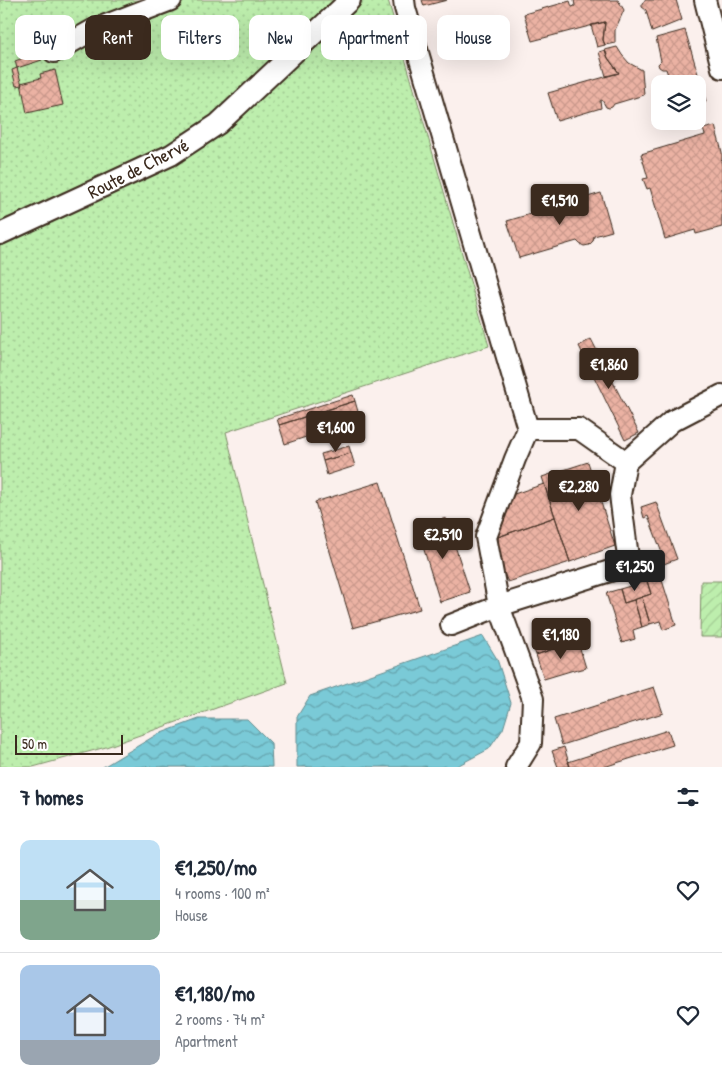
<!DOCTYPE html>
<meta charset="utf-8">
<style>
body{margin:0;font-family:"Patrick Hand",sans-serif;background:#f6f6f7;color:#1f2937;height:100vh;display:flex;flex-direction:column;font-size:19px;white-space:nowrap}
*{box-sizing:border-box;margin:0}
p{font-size:16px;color:#747a83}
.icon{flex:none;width:28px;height:28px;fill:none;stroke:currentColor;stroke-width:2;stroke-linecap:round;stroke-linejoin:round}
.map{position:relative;height:767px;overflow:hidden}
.sheet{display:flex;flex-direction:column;background:#fff;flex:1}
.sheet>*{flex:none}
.banner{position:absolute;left:15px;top:15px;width:692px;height:45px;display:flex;gap:10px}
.fabs{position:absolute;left:651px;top:75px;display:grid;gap:10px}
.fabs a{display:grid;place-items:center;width:55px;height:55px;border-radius:10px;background:#fff;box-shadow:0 5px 20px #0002;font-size:25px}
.scale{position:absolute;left:15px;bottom:12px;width:108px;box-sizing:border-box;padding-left:5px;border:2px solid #3b2a1e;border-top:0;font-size:14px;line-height:18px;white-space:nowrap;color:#3b2a1e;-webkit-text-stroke:4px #fff;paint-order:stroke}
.price{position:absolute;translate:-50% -42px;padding:0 11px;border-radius:5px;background:#3b2a1e;color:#fff;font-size:16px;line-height:32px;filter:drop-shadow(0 1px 2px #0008)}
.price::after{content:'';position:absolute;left:50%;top:30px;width:15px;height:11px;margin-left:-8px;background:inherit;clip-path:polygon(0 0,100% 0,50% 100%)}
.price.current{background:#222;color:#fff}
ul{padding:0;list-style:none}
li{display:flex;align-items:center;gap:15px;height:125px;padding:0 20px}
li+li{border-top:1px solid #e0e1e3}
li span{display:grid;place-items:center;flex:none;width:140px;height:100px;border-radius:10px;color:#555}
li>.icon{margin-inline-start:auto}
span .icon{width:60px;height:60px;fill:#fffc;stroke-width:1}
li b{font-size:21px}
h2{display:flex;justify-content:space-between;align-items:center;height:60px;padding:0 20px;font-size:21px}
.tag{padding:0 18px;border-radius:10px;background:#fff;box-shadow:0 5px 20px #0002;font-size:18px;line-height:45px}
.tag.current{background:#3b2a1e;color:#fff}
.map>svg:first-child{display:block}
</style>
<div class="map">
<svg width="722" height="767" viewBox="0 0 722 767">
<defs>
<pattern id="grass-dots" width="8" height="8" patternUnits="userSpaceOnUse" patternTransform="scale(1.25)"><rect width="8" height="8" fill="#bdeead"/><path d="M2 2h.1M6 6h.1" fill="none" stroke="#a3cc94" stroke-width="1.8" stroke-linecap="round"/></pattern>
<pattern id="garden-furrows" width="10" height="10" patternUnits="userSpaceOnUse" patternTransform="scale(1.25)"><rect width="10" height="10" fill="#bdeead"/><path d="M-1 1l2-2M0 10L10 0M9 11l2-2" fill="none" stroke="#a3cc94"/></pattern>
<pattern id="water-waves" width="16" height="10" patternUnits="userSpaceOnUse" patternTransform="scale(1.25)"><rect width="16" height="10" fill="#7acad7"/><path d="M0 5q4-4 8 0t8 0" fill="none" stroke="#65a4ae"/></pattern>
<pattern id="building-cross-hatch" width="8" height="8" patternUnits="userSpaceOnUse" patternTransform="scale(1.25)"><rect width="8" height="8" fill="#ebb2a3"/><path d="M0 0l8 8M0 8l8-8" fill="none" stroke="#ca998c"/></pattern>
</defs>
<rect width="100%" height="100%" fill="#fbf0ed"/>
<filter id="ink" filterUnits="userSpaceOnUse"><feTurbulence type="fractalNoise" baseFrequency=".02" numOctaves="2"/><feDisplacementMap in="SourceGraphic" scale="10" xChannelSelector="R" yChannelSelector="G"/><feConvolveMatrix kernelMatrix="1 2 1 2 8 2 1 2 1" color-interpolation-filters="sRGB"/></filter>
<g filter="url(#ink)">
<path fill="url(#grass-dots)" stroke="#7c8c66" d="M0,0H388L489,346L226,432L287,683L106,747L33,767H0Z"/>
<path fill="url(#garden-furrows)" stroke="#7c8c66" d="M701,581H722V637H700Z"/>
<path fill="url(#water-waves)" stroke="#618a8d" d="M483,636L497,659L511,703L503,729L489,749L455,767H297V717L310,696Z
M199,719H247L271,743L272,767H103L156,735Z"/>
<path fill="url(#building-cross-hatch)" stroke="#3b2a1e" d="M422,0H447L424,6Z
M574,0H618L624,10L615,30V43L605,45L603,40L605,22L532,41L524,14L570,1L572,7L575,6Z
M646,0H676L682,20L652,32L646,10L642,7V3Z
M605,22L603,40L605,45L597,47L591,25Z
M685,30L706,101L698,104V84H671L666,69H662L659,67L658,64L661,61L656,38Z
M617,47L622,55L629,63L642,70L644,95L614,104L612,107L609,108L606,107L602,100L600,101L601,108L557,121L548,93L619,73L608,58L605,50Z
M605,50L608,58L619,73L606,76L599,52Z
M39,52L42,60L17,68L15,61Z
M17,68L22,85L16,86L12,70Z
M55,70L63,105L27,113L21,83L41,78L40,74Z
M715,126L722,152V160L721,161L722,166V227L696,234L695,230L665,239L650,188L647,189L643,179L648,178L641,154L705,135L703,129Z
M601,193L612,231L594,236L593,241L589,245L584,246L580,244L577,241L519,258L507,221Z
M591,339L639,433L625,440L579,346Z
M353,395L355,401L279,425L277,419Z
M355,401L360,419L285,444L279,425Z
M349,446L351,453L323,461L321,454Z
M351,453L355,466L327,475L323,461Z
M588,462L615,546L570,562L542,477Z
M380,482L420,609L353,628L315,502Z
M544,484L555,517L498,537V521L508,496Z
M656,502L677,559L661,565L657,555L662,553L648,516L644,518L641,507Z
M555,517L570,562L508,582L499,563L498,537Z
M446,518L470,592L440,602L417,527Z
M661,577L676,625L663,630L660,621L650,624L642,597L651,594L647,581Z
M647,581L651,594L624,603L620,589Z
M620,589L624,603L634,600L642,627L633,630L635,639L622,643L606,593Z
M642,597L650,624L642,627L634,600Z
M575,631L578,640L570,643L567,633Z
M567,633L570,643L536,655L532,644Z
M578,642L586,668L578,670L577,669L544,679L536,655L570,643V645Z
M654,687L663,713L562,745L554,719Z
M668,730L673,745L604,767H570L568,762Z
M564,747L570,766L565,767H558L552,751Z"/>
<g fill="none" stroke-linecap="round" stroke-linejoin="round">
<g stroke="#3b2a1e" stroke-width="24">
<path id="minor" d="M404,0L405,8L528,429
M705,0L722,68
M54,52L93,30L171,0
M0,234L171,155L218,124L350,0
M528,429H579L626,462L672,421L722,395
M451,625L499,606L629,565L620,495L626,462
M516,767L531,743L533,699L499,606L486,537L515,459L528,429"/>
</g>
<use href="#minor" stroke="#fff" stroke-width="20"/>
</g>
</g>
<g text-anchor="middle" stroke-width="4" stroke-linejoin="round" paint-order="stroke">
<g font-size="19" fill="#3b2a1e" stroke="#fff">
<text transform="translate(138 168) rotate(-27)" y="7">Route de Chervé</text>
</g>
</g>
</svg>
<div class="fabs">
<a><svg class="icon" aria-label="layers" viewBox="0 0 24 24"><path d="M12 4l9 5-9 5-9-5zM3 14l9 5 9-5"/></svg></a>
</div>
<div class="scale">50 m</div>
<b class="price" style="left:560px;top:226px">€1,510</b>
<b class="price" style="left:609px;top:390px">€1,860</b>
<b class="price" style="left:336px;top:453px">€1,600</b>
<b class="price" style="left:579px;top:512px">€2,280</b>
<b class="price" style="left:443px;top:560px">€2,510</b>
<b class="price current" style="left:635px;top:592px">€1,250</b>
<b class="price" style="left:561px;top:660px">€1,180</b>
<div class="banner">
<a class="tag">Buy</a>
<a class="tag current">Rent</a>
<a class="tag">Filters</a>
<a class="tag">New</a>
<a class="tag">Apartment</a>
<a class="tag">House</a>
</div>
</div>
<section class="sheet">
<h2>7 homes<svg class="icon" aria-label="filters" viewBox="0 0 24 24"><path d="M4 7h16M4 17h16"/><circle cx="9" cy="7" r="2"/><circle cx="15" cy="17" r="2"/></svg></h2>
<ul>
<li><span style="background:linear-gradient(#bfe0f5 60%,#7fa58c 0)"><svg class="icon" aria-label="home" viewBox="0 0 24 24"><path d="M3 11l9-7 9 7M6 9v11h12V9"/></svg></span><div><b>€1,250/mo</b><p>4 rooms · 100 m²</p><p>House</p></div><svg class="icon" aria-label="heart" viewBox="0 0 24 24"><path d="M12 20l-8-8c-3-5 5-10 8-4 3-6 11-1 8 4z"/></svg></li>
<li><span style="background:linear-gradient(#a9c7e8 75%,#9aa5b1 0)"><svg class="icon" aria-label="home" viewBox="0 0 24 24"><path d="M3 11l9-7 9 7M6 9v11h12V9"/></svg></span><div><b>€1,180/mo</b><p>2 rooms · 74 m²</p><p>Apartment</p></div><svg class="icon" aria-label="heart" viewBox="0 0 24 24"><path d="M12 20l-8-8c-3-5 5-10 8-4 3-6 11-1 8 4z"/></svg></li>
</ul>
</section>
